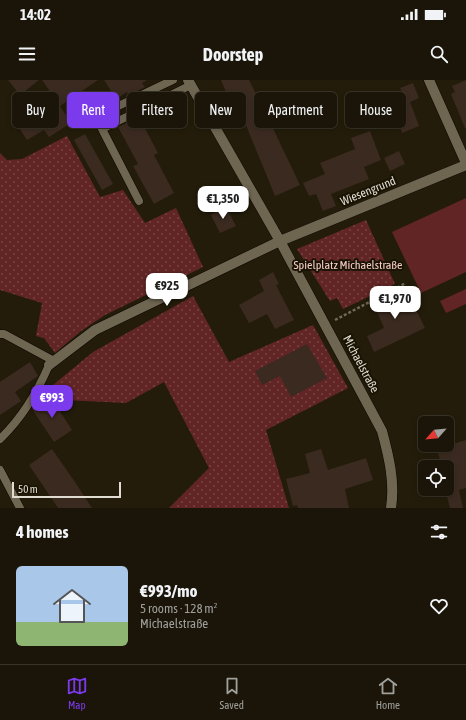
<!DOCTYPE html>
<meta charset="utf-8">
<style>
body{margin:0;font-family:"Asap Condensed",sans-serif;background:#272216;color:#f1f3f6;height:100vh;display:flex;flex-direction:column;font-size:15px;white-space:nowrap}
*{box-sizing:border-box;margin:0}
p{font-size:13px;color:#9f9f9c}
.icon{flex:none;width:22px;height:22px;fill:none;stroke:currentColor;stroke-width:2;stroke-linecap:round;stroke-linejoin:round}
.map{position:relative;height:428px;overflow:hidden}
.side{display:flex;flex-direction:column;background:#1a1508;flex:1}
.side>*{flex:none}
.banner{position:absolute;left:12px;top:12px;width:442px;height:36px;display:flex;gap:8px}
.needle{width:26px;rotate:243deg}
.fabs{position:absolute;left:418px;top:336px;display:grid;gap:8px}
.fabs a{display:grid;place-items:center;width:36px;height:36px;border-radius:6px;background:#1a1508;box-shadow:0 2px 6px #0003,0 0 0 1px #383429;font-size:20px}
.scale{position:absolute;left:12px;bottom:10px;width:109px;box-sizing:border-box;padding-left:4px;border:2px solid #e0dcd1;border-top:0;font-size:11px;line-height:14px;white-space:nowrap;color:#e0dcd1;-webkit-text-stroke:3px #191303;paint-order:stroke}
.price{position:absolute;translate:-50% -34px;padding:0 9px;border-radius:8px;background:#fff;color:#222;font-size:13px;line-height:26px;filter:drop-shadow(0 1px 2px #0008)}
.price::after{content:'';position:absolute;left:50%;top:24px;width:12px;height:9px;margin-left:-6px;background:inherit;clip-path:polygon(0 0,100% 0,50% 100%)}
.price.on{background:#7c3aed;color:#fff}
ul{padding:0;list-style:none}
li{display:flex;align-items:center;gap:12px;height:100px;padding:0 16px}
li span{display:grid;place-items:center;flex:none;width:112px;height:80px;border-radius:6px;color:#555}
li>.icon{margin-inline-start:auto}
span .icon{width:48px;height:48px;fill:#fffc;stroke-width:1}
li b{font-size:17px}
h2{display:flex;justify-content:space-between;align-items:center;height:48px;padding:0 16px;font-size:17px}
.chip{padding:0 14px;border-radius:6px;background:#1a1508;box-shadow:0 2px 6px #0003,0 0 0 1px #383429;font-size:14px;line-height:36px}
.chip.on{background:#7c3aed;color:#fff}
.status{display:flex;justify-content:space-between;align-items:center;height:28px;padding:0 20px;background:#1a1508;direction:ltr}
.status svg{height:11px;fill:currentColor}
header{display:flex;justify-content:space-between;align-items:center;height:52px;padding:0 16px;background:#1a1508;font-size:18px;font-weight:700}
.menu{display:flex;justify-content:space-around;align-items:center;height:56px;border-top:1px solid #383429;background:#1a1508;font-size:11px;color:#9f9f9c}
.menu a{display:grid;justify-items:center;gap:2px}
.menu .on{color:#7c3aed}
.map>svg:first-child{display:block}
</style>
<div class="status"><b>14:02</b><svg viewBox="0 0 49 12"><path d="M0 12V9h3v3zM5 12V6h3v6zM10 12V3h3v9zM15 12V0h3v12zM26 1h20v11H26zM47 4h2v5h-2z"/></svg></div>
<header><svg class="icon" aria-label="menu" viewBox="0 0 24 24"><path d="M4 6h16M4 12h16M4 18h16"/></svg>Doorstep<svg class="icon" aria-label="search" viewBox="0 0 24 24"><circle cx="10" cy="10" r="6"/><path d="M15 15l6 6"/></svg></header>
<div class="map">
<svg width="466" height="428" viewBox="0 0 466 428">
<defs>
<pattern id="grass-dots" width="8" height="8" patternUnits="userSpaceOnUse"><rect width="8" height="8" fill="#622526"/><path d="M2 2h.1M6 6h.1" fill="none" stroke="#784444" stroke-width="1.8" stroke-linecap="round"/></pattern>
</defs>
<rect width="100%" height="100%" fill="#231c0a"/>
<path fill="url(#grass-dots)" d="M67,56L100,117L123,110L145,143L176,128L203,187L105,235L81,251L55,273L44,258L36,256L42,223L0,210V73L7,80L22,79Z
M366,140L395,204L343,229L337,218L330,221L297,169Z
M193,216L229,282L313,245L348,308L266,350L289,428H169L209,388L164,302L126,323L65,320L53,305L93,272Z"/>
<path fill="#622526" d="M466,118V192L421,213L392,152Z
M466,209V224L446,233L440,221Z"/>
<path fill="#3b2a1f" d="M8,0H39L20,15Z
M42,0H98L60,26L56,20L71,43L49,57L44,50L27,60L17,45L56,20Z
M104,0H147L142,3L145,7L129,15L127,12L116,19Z
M221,0H249L263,27L264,44L270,42L300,105L275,116L243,38L238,40Z
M466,0V48H465L451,14L455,12L452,6Z
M413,3L419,18L410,22L419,46L402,53L398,42L395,43L389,30L406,23L400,8Z
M139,37L158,73L154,75L174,113L154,124L133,86L138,84L118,47Z
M370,51L381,80L364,87L369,99L331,114L336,126L323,131L316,114L309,116L303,103L325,94L320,83L355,69L351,58Z
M85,54L113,104L102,110L74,60Z
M399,71L405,84L390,91L384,78Z
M226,127L236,146L220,153L211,135Z
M273,192L279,204L276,205L294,240L275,249L267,234L249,243L239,225L264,211L259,200Z
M405,207L425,248L374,272L367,256L384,248L373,223Z
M307,264L327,298L291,317L280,296L262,305L255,291Z
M30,282L38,296L15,312L21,321L0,335V302Z
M50,316L72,350L54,362L32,329Z
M466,360V408L459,410L463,428H450L445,409H453L447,387H442L437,369Z
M52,369L75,402L92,428H58L29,385Z
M321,369L328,390L366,378L373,400L345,409L349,428H298L297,425L293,426L286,399L310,393L305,374Z"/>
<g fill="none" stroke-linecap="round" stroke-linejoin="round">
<g stroke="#0c0600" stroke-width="9">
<path id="service" d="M91,39L173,0
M139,121L102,49L191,5
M0,254H4L54,281
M0,359C22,338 37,313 49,285
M0,390L20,428"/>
</g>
<g stroke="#0c0600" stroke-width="11">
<path id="minor" d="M188,0L280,161L382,351C389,377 395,402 391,428
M429,0L466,83
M49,285L95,250L280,161L466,85"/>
</g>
<path stroke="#6f695a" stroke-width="2.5" stroke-dasharray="3 2" stroke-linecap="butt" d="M335,240L406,203"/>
<use href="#service" stroke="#6f6652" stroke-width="8"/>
<use href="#minor" stroke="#6f6652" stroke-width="10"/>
</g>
<g text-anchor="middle" stroke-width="4" stroke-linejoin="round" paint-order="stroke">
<g font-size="12" fill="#e0dcd1" stroke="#191303">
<text transform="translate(368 111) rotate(-22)" y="4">Wiesengrund</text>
<text transform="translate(361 284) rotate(62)" y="4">Michaelstraße</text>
</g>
<g font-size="12" fill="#f7cbc8" stroke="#191303">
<text x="348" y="189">Spielplatz Michaelstraße</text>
</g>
</g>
</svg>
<div class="fabs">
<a><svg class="needle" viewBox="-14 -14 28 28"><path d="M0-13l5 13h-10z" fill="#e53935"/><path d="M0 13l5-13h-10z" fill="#9f9f9c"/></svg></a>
<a><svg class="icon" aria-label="locate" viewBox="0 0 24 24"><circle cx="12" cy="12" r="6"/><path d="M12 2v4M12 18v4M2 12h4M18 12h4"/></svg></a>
</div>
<div class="scale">50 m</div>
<b class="price" style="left:223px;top:140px">€1,350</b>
<b class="price" style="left:167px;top:227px">€925</b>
<b class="price" style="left:395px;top:240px">€1,970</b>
<b class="price on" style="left:52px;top:339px">€993</b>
<div class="banner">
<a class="chip">Buy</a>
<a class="chip on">Rent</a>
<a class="chip">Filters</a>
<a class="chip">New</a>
<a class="chip">Apartment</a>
<a class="chip">House</a>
</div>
</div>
<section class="side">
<h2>4 homes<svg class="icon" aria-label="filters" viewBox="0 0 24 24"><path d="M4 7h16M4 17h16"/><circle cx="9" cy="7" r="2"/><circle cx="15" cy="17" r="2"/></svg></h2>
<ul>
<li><span style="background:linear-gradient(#a9c7e8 70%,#8fb573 0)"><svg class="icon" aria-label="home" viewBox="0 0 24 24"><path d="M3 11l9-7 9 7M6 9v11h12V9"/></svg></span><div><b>€993/mo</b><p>5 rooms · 128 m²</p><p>Michaelstraße</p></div><svg class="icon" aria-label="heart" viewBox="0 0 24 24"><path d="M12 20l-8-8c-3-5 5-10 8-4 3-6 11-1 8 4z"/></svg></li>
</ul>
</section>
<nav class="menu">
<a class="on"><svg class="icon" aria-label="map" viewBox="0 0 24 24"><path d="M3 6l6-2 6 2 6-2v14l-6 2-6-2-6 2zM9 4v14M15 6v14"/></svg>Map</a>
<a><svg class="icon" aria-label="saved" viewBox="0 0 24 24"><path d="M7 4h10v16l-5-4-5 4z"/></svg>Saved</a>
<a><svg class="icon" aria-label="home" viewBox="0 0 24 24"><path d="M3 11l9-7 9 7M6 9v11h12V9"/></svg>Home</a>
</nav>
